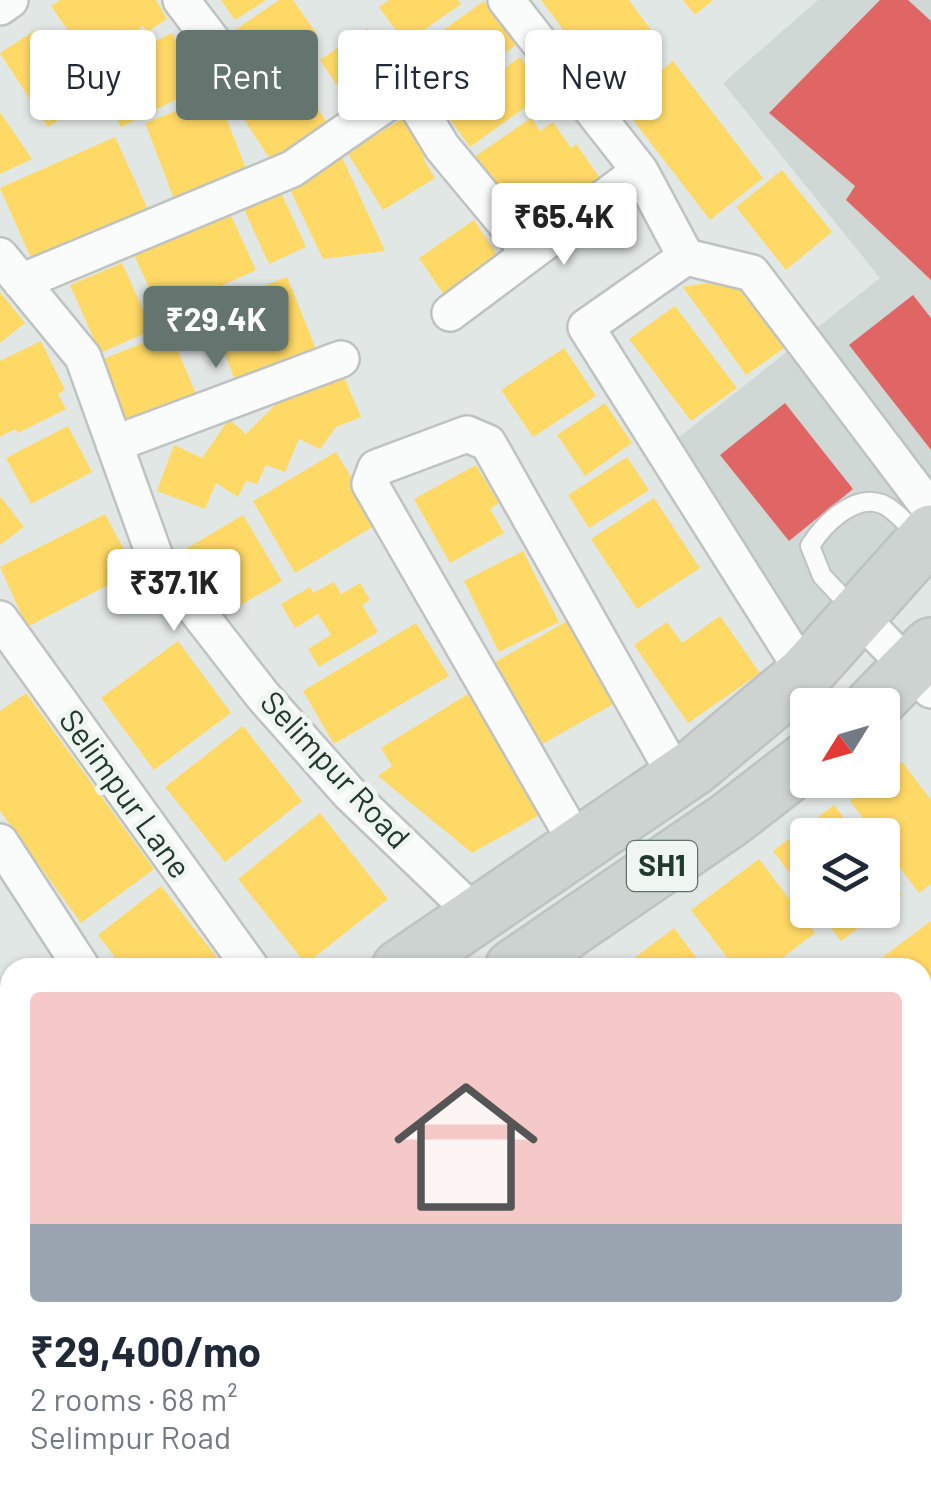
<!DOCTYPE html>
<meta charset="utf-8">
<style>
body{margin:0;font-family:Barlow,sans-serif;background:#f6f6f7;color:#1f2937;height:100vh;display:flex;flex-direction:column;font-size:38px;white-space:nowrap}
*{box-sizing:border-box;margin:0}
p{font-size:32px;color:#747a83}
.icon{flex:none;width:55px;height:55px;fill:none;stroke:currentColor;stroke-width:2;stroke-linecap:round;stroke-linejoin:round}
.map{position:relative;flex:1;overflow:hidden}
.sheet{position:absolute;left:0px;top:958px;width:932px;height:552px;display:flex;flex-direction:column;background:#fff;border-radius:30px 30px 0 0;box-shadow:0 2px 8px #0004}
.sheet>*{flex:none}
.hud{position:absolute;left:30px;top:30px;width:872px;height:90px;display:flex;gap:20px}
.needle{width:65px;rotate:233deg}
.buttons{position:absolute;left:790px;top:688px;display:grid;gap:20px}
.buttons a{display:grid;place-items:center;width:110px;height:110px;border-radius:10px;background:#fff;box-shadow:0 2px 8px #0004;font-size:50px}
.price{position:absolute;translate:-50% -85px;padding:0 22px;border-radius:10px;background:#fff;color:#222;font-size:32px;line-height:65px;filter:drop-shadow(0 2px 5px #0008)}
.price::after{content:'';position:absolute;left:50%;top:60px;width:30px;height:22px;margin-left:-15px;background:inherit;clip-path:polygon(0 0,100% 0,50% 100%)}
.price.active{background:#647570;color:#fff}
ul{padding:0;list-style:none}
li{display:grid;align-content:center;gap:20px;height:530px;padding:0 30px}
li span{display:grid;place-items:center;height:310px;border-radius:10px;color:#555}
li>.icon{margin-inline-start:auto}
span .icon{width:180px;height:180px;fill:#fffc;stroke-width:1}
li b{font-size:42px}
.tag{padding:0 35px;border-radius:10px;background:#fff;box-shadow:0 2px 8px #0004;font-size:35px;line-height:90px}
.tag.active{background:#647570;color:#fff}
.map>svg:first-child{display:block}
</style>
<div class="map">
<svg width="931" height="1508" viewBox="0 0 931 1508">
<rect width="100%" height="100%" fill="#e1e7e4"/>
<path fill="#cfd8d4" d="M818,0H931V556L812,649L673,442L880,278L723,83Z"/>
<path fill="#cbdfd0" d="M931,1139V1508H451L461,1500H922V1146Z"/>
<path fill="#a4cfd2" d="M931,1264V1508H659L667,1500H922V1269Z"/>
<path fill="#ffd966" d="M60,0H156L167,19L147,32L143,26L90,63L51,6Z
M221,0H266L235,20Z
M279,0H293L316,33L259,72L232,32Z
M389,0H458L461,4L405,43L379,7Z
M541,0H629L659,41L603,83Z
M683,0H713L695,15Z
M484,1L516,45L435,102L404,58Z
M367,28L403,81L356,113L320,60Z
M36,30L84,103L48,127L0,53Z
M172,33L199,88L121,127L94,71Z
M520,57L545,93L470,147L444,111Z
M673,61L763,178L710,220L620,103Z
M289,65L330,127L274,165L233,103Z
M217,95L249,176L176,204L145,123Z
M0,112L32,159L0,174Z
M409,115L432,152L423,158L435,178L383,210L347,152Z
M531,118L540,131L553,122L571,148L576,144L605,185L524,242L467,162Z
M115,137L150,214L34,265L0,188Z
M342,157L385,251L323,259L287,183Z
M782,170L832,232L786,270L736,207Z
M279,188L306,247L269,264L242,205Z
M229,211L256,270L161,313L134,255Z
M474,220L502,262L447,299L419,258Z
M122,263L152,330L100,353L70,285Z
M287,277L318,354L237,385L207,308Z
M736,278L787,346L746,375L683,287Z
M0,292L25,323L0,343Z
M675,306L737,388L691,421L629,339Z
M170,332L197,396L128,425L101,360Z
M41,341L65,390L58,394L66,409L18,433L15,429L0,437V361Z
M564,348L596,396L533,437L501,390Z
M341,370L361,417L336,427L320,449L299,439L285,472L266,465L257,484L246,481L238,497L216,483L205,509L157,491L174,445L202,458L229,419L246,434L282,398Z
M605,403L632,443L585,476L557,435Z
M68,426L92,472L31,504L6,458Z
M336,452L379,523L295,573L253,501Z
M627,457L649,490L589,528L568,495Z
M476,465L499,503L490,509L504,533L450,563L414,499Z
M0,496L24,527L0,545Z
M654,498L700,568L637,609L591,539Z
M105,514L135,571L27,627L0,567Z
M243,515L282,581L223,615L184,550Z
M523,551L559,622L499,652L464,581Z
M334,582L341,594L360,583L370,600L362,605L378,632L319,667L308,649L331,635L318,614L295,628L281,604L310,587L313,593Z
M720,616L760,673L688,723L634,645L667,622L682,643Z
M569,620L615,703L537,747L490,665Z
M416,623L449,676L334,744L303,691Z
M178,641L231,713L154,770L101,698Z
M471,692L545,812L472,853L378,776L392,766L381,748Z
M26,693L154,869L81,923L0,811V711Z
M243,726L302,801L225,862L165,787Z
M902,762L931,800V884L919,893L882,844V835H876L850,801Z
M834,805L857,835H808V897L773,851Z
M320,813L388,899L306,964L238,879Z
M759,859L815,933L769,968H735L691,910Z
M882,869L902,895L841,941L818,910H882Z
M161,886L225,968H123L98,935Z
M931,921V1054L922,1043V968H868Z
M674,928L704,968H621Z
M10,1014V1057L0,1044V1021Z
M0,1097L10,1111L6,1230L0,1222Z
M0,1440L10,1453V1500H45L51,1508H0Z
M170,1500H186L192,1508H159Z
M210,1500H297L286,1508H216Z
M332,1500H412L401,1508H338Z"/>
<path fill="#e06666" d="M880,0H908L931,21V280L846,200L855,186L769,113Z
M913,295L931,318V450L849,345Z
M785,403L853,489L789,541L720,455Z"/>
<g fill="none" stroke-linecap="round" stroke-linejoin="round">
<g stroke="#bec3c1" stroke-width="22">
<path id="lane" d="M855,611L822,576L810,546C823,525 854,493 882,504C896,510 908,526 919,536"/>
</g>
<g stroke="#bec3c1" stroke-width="40">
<path id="street" d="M181,0L227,60
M506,0L640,171L686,257L586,327L805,674
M0,7L10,0
M0,256L83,357L155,557L263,696L349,793L476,915
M686,257L752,273L931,510
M21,282L292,169L407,89L442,147L530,253
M450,313L640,171
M114,444L341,359
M858,615L931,690
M0,619L251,968
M0,842L82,968
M579,847L370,484L376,468L467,434L488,443L677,778
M922,1130L931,1123
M432,1508L443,1500"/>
</g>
<g stroke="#bcc3c1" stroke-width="60">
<path id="primary" d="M873,705L931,646
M400,968L694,767L805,674L931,533
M513,968L729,820L808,759
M0,1278L10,1270
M0,1356L10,1348"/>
</g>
<path stroke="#bfc7c5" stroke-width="6" stroke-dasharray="5 8" stroke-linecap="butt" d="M922,1225L931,1217
M606,1508L614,1500"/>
<use href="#lane" stroke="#fafbfb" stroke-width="18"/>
<use href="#street" stroke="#fafbfb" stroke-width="35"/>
<use href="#primary" stroke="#cdd3d1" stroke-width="55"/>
</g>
<g text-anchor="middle" stroke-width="10" stroke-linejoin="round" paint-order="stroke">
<rect fill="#eff6f2" stroke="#5f716b" stroke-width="2.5" x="627" y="841" width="70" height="50" rx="8"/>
<g font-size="30" font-weight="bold" fill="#213831">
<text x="662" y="876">SH1</text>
</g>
<g font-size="32" fill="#213831" stroke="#eff6f2">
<text transform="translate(335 770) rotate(47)" y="11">Selimpur Road</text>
<text transform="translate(125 794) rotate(54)" y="11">Selimpur Lane</text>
</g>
</g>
</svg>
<div class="buttons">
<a><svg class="needle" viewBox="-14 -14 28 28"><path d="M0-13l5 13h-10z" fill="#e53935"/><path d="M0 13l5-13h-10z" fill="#747a83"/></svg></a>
<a><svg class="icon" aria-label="layers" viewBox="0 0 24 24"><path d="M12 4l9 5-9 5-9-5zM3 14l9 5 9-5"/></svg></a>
</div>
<b class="price" style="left:564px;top:268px">₹65.4K</b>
<b class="price active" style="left:216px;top:371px">₹29.4K</b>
<b class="price" style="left:174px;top:634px">₹37.1K</b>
<div class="hud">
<a class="tag">Buy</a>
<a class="tag active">Rent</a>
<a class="tag">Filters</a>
<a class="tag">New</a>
</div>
<section class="sheet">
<ul>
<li><span style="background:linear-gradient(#f6c9c9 75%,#9aa5b1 0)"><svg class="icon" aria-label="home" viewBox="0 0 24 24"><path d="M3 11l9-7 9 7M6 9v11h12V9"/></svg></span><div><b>₹29,400/mo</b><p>2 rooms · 68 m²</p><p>Selimpur Road</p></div></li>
</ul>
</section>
</div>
